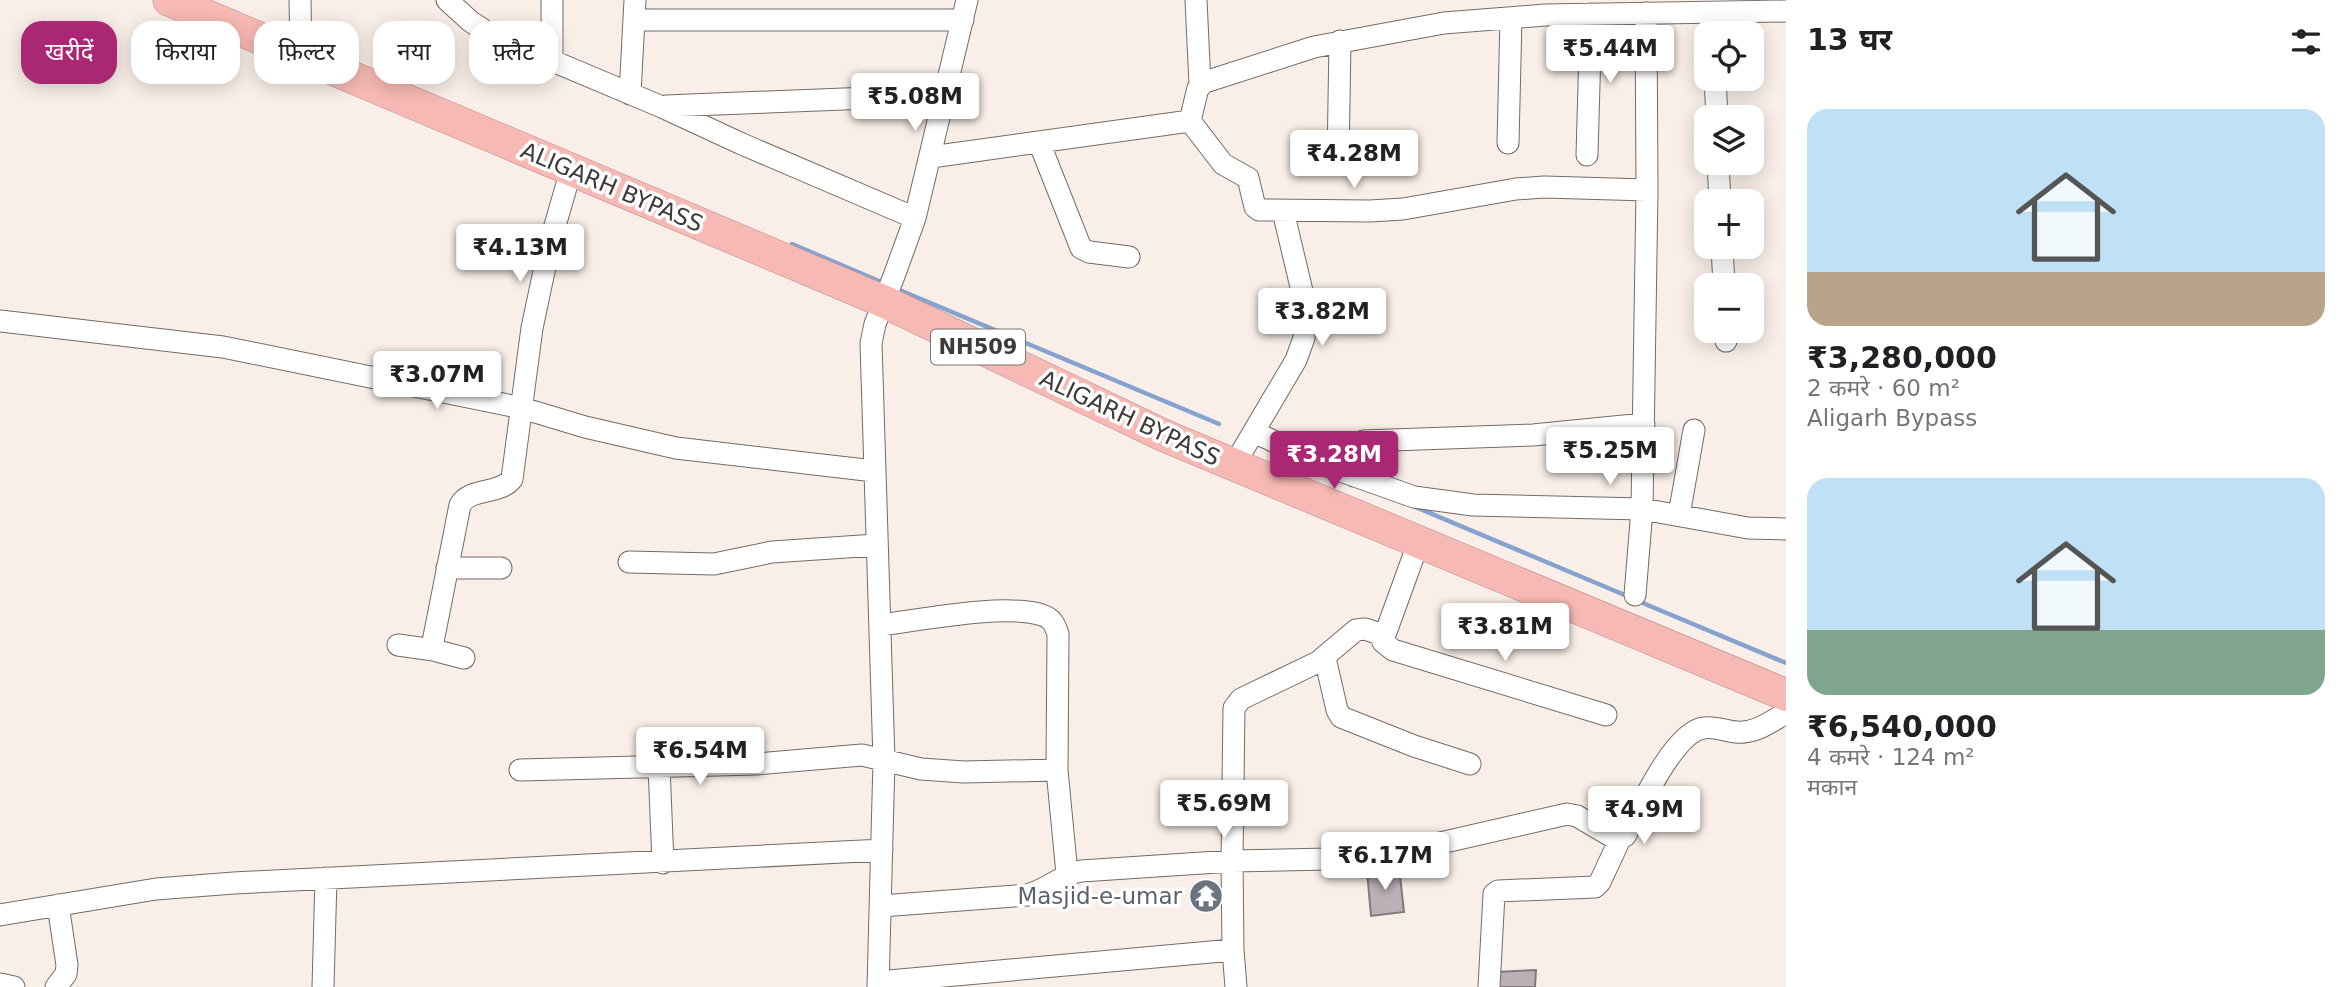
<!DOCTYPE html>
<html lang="hi">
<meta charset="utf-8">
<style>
body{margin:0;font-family:"DejaVu Sans","Noto Sans Devanagari",sans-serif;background:#f2f2f2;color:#202124;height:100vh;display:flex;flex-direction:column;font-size:26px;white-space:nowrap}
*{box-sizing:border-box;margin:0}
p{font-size:23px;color:#757577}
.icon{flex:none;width:38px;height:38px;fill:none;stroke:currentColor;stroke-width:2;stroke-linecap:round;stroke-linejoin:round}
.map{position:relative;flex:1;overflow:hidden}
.drawer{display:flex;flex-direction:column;background:#fff;width:560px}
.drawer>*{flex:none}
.hud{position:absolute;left:21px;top:21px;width:665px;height:63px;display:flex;gap:14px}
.tools{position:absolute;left:1694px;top:21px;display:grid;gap:14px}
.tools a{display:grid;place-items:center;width:70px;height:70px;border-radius:14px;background:#fff;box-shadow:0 4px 18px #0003;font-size:35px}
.price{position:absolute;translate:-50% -60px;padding:0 16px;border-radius:7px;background:#fff;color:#222;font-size:23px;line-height:46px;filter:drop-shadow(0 2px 4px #0008)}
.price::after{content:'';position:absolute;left:50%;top:42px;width:21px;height:16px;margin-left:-10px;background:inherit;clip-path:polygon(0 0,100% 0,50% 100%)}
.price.active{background:#aa2773;color:#fff}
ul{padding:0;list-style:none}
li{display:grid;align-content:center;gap:14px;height:371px;padding:0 21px}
li span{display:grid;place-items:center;height:217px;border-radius:21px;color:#555}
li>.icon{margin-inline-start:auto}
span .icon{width:126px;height:126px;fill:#fffc;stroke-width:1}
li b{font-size:30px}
h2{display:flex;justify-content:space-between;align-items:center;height:84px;padding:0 21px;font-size:30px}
.pill{padding:0 24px;border-radius:21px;background:#fff;box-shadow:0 4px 18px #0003;font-size:24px;line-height:63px}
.pill.active{background:#aa2773;color:#fff}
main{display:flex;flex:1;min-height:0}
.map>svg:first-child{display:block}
</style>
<main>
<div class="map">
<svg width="1786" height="987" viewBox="0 0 1786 987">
<rect width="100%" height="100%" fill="#faefe8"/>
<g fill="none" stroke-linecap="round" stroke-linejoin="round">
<path stroke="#86a3d0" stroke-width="4.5" d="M792,244L886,284
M897,289L1219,424
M1413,506L1627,596
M1638,601L1786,663"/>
</g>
<path fill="#bab0b6" stroke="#82787e" stroke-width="2" d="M1399,867L1404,912L1371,916L1367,871Z
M1536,970L1535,987H1497V972Z"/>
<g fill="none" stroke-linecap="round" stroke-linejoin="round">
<g stroke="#746b65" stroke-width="23">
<path id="minor" d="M300,0L301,56
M447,0L470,21L491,35L662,107L742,144L915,218
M1196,0L1200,85
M1646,13L1647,190
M635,20H963
M552,59V0
M1715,79L1717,117
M630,94L635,0
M666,106L944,95
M1190,121L1223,164L1248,178L1255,207L1259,210L1370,211L1403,209L1516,189L1544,187L1647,190L1642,509L1635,595
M1039,142L1081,248L1089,252L1129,257
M1508,143L1511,18
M1587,155L1591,14
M931,157L1190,121L1198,88L1205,82L1314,47L1444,23L1545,15L1786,11
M1338,162L1340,41
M1718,163L1720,201
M1722,247L1724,285
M0,321L223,347L522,408L585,427L676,448L874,471
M1726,331V341
M1254,432L1324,465L1414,497L1473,505L1642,509L1748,528L1786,529
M1234,465L1296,360L1304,338L1305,320L1302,291L1283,211
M1354,476L1358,446L1363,441L1533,435L1644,424
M1679,515L1694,430
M629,562L714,564L772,552L876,545
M447,568H501
M880,625C920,620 1005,603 1042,615C1052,618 1055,625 1058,634L1057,770L1067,874
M1380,634L1383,642L1393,650L1606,715
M398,645L434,650
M464,658L437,651L432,647L460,505C470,487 500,495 512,479L532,328L550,243L571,170
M1325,658L1337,710L1341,717L1414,746L1470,764
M659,767L663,863
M520,770L756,764L862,755L921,769L964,772L1057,770
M881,906L1027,895C1047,890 1061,875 1081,871L1232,861L1375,858L1567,814L1577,816L1616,839L1625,836C1639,810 1674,731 1704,728C1714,726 1726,731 1736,732C1755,734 1770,722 1786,713
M0,915L156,889L234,883L882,850
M878,982L1233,950
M0,984L14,987
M56,987L66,974L67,965L58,905
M323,987L326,878
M878,987L884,760L871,343L875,324L894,276L915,218L967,0
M1236,987L1233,950L1232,861L1234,708L1241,699L1318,662L1356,630L1365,629L1380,634L1386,632L1419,541
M1489,987L1494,894L1498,891L1595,887L1600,882L1620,839"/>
</g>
<g stroke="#b68d88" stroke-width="33">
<path id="highway" d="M169,0L885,302L1165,436L1786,695"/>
</g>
<use href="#minor" stroke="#fff" stroke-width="21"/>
<use href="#highway" stroke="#f7b9b3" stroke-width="32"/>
</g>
<defs>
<g id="temple-disc" transform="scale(1.75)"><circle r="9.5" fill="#6b7280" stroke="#fff"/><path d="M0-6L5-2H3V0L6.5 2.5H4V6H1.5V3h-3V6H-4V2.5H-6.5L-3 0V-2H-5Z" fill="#fff"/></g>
</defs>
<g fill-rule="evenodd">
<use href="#temple-disc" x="1206" y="896"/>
</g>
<g text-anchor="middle" stroke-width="7" stroke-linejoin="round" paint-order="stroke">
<rect fill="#fff" stroke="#787573" stroke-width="2" x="931" y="329.5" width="94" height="35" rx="5"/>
<g font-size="21" font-weight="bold" fill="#3e3a37">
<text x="978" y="354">NH509</text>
</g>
<g font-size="23" fill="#3e3a37" stroke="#fff">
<text transform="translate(612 187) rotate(23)" y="8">ALIGARH BYPASS</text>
<text transform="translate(1130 418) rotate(25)" y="8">ALIGARH BYPASS</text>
</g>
<g font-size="23" fill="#5b616d" stroke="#fff" text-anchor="end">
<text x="1182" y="904">Masjid-e-umar</text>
</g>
</g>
</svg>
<div class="tools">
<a><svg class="icon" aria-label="locate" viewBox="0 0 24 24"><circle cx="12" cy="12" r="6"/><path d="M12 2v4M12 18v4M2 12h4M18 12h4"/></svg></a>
<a><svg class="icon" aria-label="layers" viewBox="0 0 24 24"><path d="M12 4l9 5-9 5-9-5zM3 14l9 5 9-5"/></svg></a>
<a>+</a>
<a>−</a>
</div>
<b class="price" style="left:1610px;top:85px">₹5.44M</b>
<b class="price" style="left:915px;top:133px">₹5.08M</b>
<b class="price" style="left:1354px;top:190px">₹4.28M</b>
<b class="price" style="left:520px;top:284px">₹4.13M</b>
<b class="price" style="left:1322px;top:348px">₹3.82M</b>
<b class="price" style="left:437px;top:411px">₹3.07M</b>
<b class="price" style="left:1610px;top:487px">₹5.25M</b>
<b class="price active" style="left:1334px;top:491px">₹3.28M</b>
<b class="price" style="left:1505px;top:663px">₹3.81M</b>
<b class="price" style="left:700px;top:787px">₹6.54M</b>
<b class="price" style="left:1224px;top:840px">₹5.69M</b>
<b class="price" style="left:1644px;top:846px">₹4.9M</b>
<b class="price" style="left:1385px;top:892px">₹6.17M</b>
<div class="hud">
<a class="pill active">खरीदें</a>
<a class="pill">किराया</a>
<a class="pill">फ़िल्टर</a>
<a class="pill">नया</a>
<a class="pill">फ़्लैट</a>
</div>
</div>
<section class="drawer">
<h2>13 घर<svg class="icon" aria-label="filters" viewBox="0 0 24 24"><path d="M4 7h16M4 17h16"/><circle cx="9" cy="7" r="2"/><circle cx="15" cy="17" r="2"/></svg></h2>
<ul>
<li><span style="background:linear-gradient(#bfe0f5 75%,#b9a48a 0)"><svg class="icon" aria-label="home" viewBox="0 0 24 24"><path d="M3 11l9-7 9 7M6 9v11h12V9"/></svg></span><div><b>₹3,280,000</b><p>2 कमरे · 60 m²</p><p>Aligarh Bypass</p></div></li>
<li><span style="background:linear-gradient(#bfe0f5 70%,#7fa58c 0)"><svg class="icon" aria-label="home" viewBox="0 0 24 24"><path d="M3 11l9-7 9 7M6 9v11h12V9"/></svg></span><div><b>₹6,540,000</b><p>4 कमरे · 124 m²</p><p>मकान</p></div></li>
</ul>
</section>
</main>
